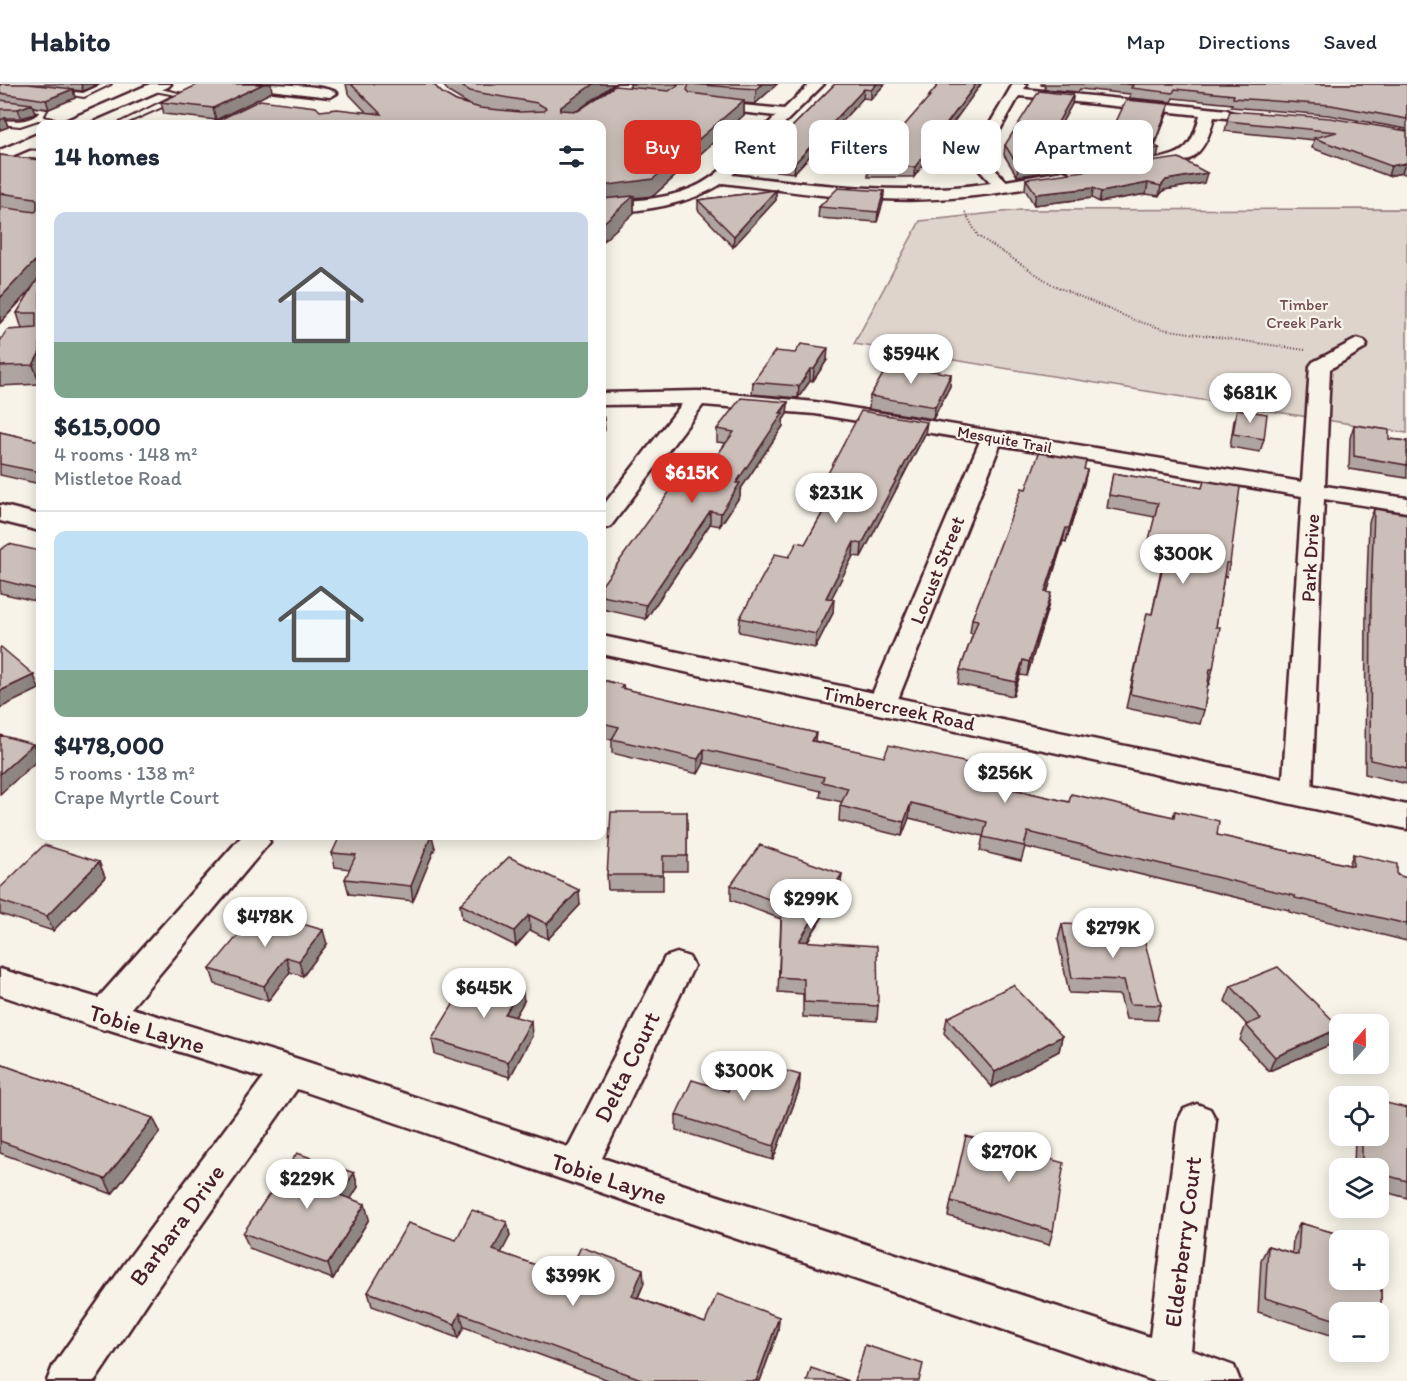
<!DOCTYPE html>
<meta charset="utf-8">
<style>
body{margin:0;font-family:Itim,sans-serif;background:#f6f6f7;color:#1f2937;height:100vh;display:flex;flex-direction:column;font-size:22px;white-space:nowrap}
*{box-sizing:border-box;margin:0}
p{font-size:20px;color:#747a83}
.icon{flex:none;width:33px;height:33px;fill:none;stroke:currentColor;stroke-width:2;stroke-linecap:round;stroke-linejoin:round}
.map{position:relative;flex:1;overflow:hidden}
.sheet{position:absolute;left:36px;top:36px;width:570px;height:720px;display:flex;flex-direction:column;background:#fff;border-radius:12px;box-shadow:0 3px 15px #0003}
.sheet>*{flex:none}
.banner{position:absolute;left:624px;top:36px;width:570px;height:54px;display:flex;gap:12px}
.needle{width:39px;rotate:20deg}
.controls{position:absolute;left:1329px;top:930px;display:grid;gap:12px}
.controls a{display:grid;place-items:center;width:60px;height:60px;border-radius:12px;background:#fff;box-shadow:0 3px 15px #0003;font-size:30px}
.price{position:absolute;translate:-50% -51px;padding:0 14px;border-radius:21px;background:#fff;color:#222;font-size:20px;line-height:39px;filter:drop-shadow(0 2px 3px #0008)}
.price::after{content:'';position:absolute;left:50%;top:36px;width:18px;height:14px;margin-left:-9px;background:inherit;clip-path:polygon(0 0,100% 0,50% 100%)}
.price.current{background:#d93025;color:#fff}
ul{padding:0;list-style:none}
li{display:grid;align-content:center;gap:12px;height:318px;padding:0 18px}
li+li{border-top:2px solid #e0e1e3}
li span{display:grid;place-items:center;height:186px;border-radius:12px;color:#555}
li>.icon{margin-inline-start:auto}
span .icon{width:108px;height:108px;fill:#fffc;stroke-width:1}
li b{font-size:26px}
h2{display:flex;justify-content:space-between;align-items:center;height:72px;padding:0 18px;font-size:26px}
.pill{padding:0 21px;border-radius:12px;background:#fff;box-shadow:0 3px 15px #0003;font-size:21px;line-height:54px}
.pill.current{background:#d93025;color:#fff}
header{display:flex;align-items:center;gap:36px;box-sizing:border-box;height:84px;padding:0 30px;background:#fff;border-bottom:2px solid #e0e1e3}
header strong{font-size:28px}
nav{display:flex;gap:33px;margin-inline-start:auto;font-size:21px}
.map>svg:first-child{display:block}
</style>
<header>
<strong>Habito</strong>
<nav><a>Map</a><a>Directions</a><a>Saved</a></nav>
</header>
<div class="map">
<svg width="1407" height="1297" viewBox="0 0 1407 1297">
<rect width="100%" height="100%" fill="#f7f3e8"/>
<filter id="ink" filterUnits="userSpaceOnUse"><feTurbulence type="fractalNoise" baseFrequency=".0167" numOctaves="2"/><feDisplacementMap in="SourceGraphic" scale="12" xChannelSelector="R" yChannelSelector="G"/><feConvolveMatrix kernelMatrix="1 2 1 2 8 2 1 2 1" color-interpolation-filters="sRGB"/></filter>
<g filter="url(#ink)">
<path fill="#ded4cc" stroke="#947a7c" stroke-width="1.5" d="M1407,125V349L854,260L920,137L1021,126Z"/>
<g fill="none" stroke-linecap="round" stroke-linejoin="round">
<g stroke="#4a1f2b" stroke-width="4">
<path id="lane" d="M103,0H111L84,13L53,8L56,6L83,9Z
M151,3L183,10L178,16L124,40H117L176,11L149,6Z
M0,19L47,26L43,33L75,40H64L38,36L20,42L0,40V36C14,37 29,39 40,28L0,23Z
M22,61H40V65L24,64Z"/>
</g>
<g stroke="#4a1f2b" stroke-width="5">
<path id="street" d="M245,0C263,0 325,0 337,9L330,13L252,4Z
M617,0H633L578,40H563Z
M810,0H824L732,91C819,101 904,112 991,99L974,80L978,60L1013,0H1027L1024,5L1227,26L1234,30L1227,34L1214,33C1204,77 1186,81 1145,86L1138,82L1140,79C1178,69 1189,75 1200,31L1019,12L992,60L989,79L1006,97L1063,87L1068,89L1071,92L1068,95C1009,110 943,118 882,115C829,114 776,105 723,99C687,122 643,126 602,130V120C631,116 665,116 692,104C722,92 752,55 776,32L704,24L699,23L697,20L699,17L784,25Z
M1357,255L1364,257L1367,261L1364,265L1330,285L1325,402L1407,414V428L1324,415L1312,709L1308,716L1297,719L1286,716L1282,709L1302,412L1000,361L896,620L892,626L882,629L872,626L868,620L980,357L815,330L703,321L610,443L602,445V423L682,320L602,321V309L698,307L815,318L1302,398L1310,282L1313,278Z
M242,752H266L270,758L131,924L289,972L568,1063L665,873L677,869L689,873L694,882L602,1074L1150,1253L1178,1036L1184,1025L1197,1020L1210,1025L1216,1036L1191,1266L1234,1282L1240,1297H1154L297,1005L155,1207L95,1297H47L53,1282L125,1179L263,994L107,945L104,946L0,911V885L98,914Z"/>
</g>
<g stroke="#4a1f2b" stroke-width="5">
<path id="secondary" d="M150,0H171L168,3L83,40H63L65,37Z
M40,49V60L0,77V66Z
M0,421L40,431V447L0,437Z
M602,552L1407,721V745L602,570Z"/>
</g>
<path stroke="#4a1f2b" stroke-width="2" stroke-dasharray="1 2" stroke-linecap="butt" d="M965,128L978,152L1053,201L1134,236L1163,245L1305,266"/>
<use href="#lane" fill="#f7f3e8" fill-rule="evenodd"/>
<use href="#street" fill="#f7f3e8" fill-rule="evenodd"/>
<use href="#secondary" fill="#f7f3e8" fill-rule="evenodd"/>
</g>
<path fill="#afa49f" stroke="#4a1f2b" stroke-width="1.5" d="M0,0H98L83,7L73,6L75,14L49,25L33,23L35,30L21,34H5L8,43L0,46Z
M346,0H433L442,9L456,17L470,21L450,9L442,0H614L577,27L630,3V0H777L755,20L744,19V31L653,112L634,114V129L602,40L320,27L367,29L348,9Z
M835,0H885L871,15L863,14L794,89L760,85V75Z
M939,0H981L914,93H868V83L928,15L929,12Z
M1041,0H1407V45L1328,31L1231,23L1232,20L1173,14L1171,18L1130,14V10L1080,5L1078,8L1044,5L1045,2L1041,1Z
M272,8L216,36L164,30L161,18Z
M1073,11L1072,20L1051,58L1111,49L1169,20L1167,30L1155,62L1157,74L1017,92L1004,71L1005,61Z
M1230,27L1407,47V91L1402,89L1388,92L1312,64L1314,56L1225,47Z
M0,71L40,76V300L0,302V257L22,245L17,229L33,204L0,239Z
M1026,95L1204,99L1164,106L1159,112L1146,110L1099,118L1092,114L1034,121L1025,105Z
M776,106V116L733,163L698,126V116Z
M884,107L883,118L877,138L818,134L819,123Z
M827,276L813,297H810L798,314L752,310L753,298Z
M951,290L950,302L933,335L869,325L870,312Z
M788,318L787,330L783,336V342L740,406V412L720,442L710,440L646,535L602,525V512L702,392L726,359L717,358V345Z
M1237,325L1264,355L1260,368L1230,363L1234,337Z
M1354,341L1389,355L1407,357V394L1349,385L1350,354Z
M0,348L40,357V400L0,391Z
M925,350L861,473L853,472L831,515L833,529L815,564L739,548L740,534L789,473L805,460L832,412L823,410L824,397Z
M1084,385L1087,386L1084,399L1066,458L1063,457L1047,509L1048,523L1027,592L1020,591L1013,612L958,600L960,586L973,550L970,549L972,535L1026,405Z
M1113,389L1202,404L1204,397L1230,479L1226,493L1224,492L1216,543L1213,585L1209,600L1208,599L1204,626L1200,640L1126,624L1144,543L1152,530L1162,481L1144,478L1155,433L1107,424Z
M1374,425L1407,430V700L1365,690L1366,526L1369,438Z
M0,466L40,467V518L0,509Z
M602,596L623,601L624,605L816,649L815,657L991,700L1069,718L1173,733L1175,727L1217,751L1349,781L1353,770L1397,791L1407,794V857L1289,828V826L1025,763L1021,777L980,767L983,752L909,734L902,752L839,737L840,722L842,718L820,713L821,707L704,679L698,690L612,669V656L602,653Z
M687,728V787H663V806H608L607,791Z
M435,764L413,817L349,810L345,795L350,785L335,783L332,769Z
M99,778L105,793L53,847L0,830V804Z
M842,790L840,805L807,858L878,922L877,937L803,933V910L778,908L781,835L731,816V801Z
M460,820L580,821L548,855L530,846L516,862L462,835Z
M1062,840L1161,921L1157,936L1126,935L1120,911L1069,909L1058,855Z
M327,860L303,892L290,888L268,917L215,900L210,885Z
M1231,902L1340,943V946L1334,959L1269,987L1240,956L1246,941H1247L1225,917Z
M524,917L515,933L532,952L510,993L435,970L432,955Z
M947,934L1062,952L1059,967L992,1003L944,949Z
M0,980L153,1034L160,1048L112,1110L0,1069Z
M800,991L799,1006L773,1076L676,1046V1031L728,1007Z
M1407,1024V1114L1378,1106V1084H1354L1355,1052H1378Z
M354,1089L358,1103L350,1115L369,1135L333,1195L249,1164L243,1149Z
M951,1117L1053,1147L1049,1161L948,1132Z
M507,1138L510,1152L501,1169L567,1192L644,1199L638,1214L705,1239L779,1233L778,1247L760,1297H611L464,1243L458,1254L372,1222L368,1208L456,1156Z
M1300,1139L1359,1156H1340V1196H1378V1162L1381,1163V1250L1378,1255V1228H1340V1254L1258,1228L1261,1176L1268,1162L1292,1169L1293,1154Z"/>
<path fill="#8f8682" stroke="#4a1f2b" stroke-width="1.5" d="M81,0H98L83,7Z
M263,0H271L272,8L216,36L213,24Z
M593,0H614L562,38L561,40V23Z
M762,0H777L755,20L756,5Z
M877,0H885L871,15V6Z
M976,0H981L914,93L915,83Z
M73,5L75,14L49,25L46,16Z
M864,5L863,14L794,89L795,79Z
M1073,11L1072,20L1046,68L1047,58Z
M744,16V31L653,112L634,114V129L602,158V102Z
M32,20L35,30L21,34L18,25Z
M1169,20L1167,30L1154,64H1159L1157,74L1017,92L1018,82L1154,61Z
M5,34L8,43L0,46V36Z
M1405,79L1402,89L1388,92L1391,82Z
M1207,89L1204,99L1164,106L1159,112L1161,102L1166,96Z
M1148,99L1146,110L1099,118L1101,108Z
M1093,104L1092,114L1034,121L1036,110Z
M776,106V116L733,163L734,152Z
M884,107L883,118L877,138L878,128Z
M35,177L40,195L0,239V214Z
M828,264L827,276L813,297L814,285Z
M40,268V300L33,281Z
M810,285V297L798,314L799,302Z
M951,290L950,302L933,335L935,323Z
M788,318L787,330L783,336V342L740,406V412L720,442L721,429L736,399Z
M604,334L605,346L602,350V337Z
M927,338L925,350L861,473L862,460Z
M1087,386L1084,399L1066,458L1069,444Z
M710,427V440L646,535V521Z
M1066,444L1063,457L1043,522L1045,508Z
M854,458L853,472L825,527L826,514Z
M1051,509L1048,523L1027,592L1029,578Z
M834,515L833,529L815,564L816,550Z
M1023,576L1020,591L1013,612L1016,598Z
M34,591L39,605L0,624V607Z
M33,660L39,675L0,710V690Z
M704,665V679L698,690V675Z
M911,719L909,734L902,752L904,738Z
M431,752H432L435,764L413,817L411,802Z
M99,778L105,793L53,847L47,832Z
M842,790L840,805L798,872L799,857Z
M579,806L580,821L548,855L547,840Z
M529,831L530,846L516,862L514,847Z
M323,846L327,860L303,892L299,877Z
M286,873L290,888L268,917L264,902Z
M522,903L524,917L508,945L505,930Z
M531,937L532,952L510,993L508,978Z
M1340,944L1334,959L1269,987L1275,973Z
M1062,952L1059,967L992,1003L995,988Z
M800,991L799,1006L773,1076L774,1062Z
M153,1034L160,1048L112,1110L105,1095Z
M354,1089L358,1103L344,1126L340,1111Z
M365,1120L369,1135L333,1195L328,1180Z
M507,1138L510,1152L495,1181L493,1166Z
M643,1185L644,1199L632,1226V1212Z
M460,1229L464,1243L458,1254L455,1240Z
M779,1233L778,1247L760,1297H756Z"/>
<path fill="#ccbfb9" stroke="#4a1f2b" stroke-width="1.5" d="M0,0H28L73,5L46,16L0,9Z
M199,0H263L213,24L161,18Z
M351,0H433L442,9L456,17L480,24L520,28L544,27L546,24L537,19L470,7L458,0H593L561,23L560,26L578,27L615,2L669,7L678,1L677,0H762L756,5L689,0L687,6L690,9L744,16L653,95L602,102V40H211L260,16L316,23L320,27L337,25L381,30Z
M835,0H877L871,6L864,5L795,79L760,75Z
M939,0H976L915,83H868L930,12H929Z
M1126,0H1407V35L1331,21L1233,14L1234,11L1175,5L1173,9L1131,4L1133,1Z
M1039,7L1073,11L1047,58L1111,49L1126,16L1169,20L1154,61L1159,64L1018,82L1005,61Z
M0,16L32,20L18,25H0Z
M1230,27L1330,34L1407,47V80L1405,79L1391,82L1314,54L1337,48L1227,37Z
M0,71L40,76V181L35,177L0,214V123L35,128L37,126V116L35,114L0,109Z
M1179,74L1207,89L1166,96L1161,102L1148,99L1101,108L1093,104L1036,110L1026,95Z
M838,104L884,107L878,128L819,123Z
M776,106L734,152L698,116Z
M634,112L602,140V115Z
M40,191V268L33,281L0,282V257L7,246L36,244V229H17Z
M801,260L828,264L814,285H810L799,302L753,298L775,267L795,269Z
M889,280L951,290L935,323L870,312Z
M741,314L788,318L780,329H783L736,399H740L721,429L710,427L646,521L602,512V501L683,389L702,392L734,348L717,345Z
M1237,325L1267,330L1264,355L1233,350Z
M861,327L927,338L862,460L854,458L826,514L834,515L816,550L740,534L775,470L789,473L797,458L805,460L835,407H833L837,399L824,397Z
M1354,341L1389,346V355L1407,357V381L1354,372Z
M0,348L40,357V388L0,380Z
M1039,369L1086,377L1084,385L1087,386L1069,444H1066L1045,508L1051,509L1029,578L1023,576L1016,598L960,586L978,536L972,535L1022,404L1026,405Z
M1113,389L1202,404L1204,397L1240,403L1230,479H1226L1216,543H1220L1213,585H1210L1204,626L1130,610L1147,529L1152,530L1166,468L1147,464L1158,419L1109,411Z
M1374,425L1407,430V684L1370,676L1371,513Z
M9,460L40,467V506L0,496V466Z
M1,563L34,591L0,607V564Z
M602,596L623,601L621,604L816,649L812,657L884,673L889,661L994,685L990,700L1069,718L1071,710L1174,733L1175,727L1219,737L1217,751L1353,782V770L1397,780V791L1407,794V840L1295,814V812L1028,748L1024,762L983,753L987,738L911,719L904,738L840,722L848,704L822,698L824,693L704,665L698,675L612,655L619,643L602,639Z
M0,651L33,660L0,690Z
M611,728H687V772H663V791H607Z
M340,752H431L411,802L345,795L356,771L332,769Z
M44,761L99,778L47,832L0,817V804Z
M760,761L842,790L799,857L877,862L878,922L804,918V895L779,893L782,820L731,801Z
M509,773L579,806L547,840L529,831L514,847L460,820Z
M258,827L323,846L299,877L286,873L264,902L210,885Z
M1062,840L1141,843L1161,921L1130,920L1124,896L1072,894Z
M1278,883L1340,943V944L1275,973L1246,941L1261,935L1231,902Z
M473,888L522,903L505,930L531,937L508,978L432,955Z
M1013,901L1062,952L995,988L947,934Z
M742,974L800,991L774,1062L676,1031L692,996L728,1007Z
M0,980L153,1034L105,1095L0,1057Z
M1378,1017L1407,1024V1097L1378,1089V1084H1362V1052H1378Z
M966,1052L1064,1079L1053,1147L951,1117Z
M297,1069L354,1089L340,1111L365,1120L328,1180L243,1149Z
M472,1126L507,1138L493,1166L567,1192L581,1163L643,1185L632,1212L705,1239L717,1210L779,1233L756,1297H640L641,1295L460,1229L455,1240L368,1208L408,1139L456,1156Z
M1300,1139L1359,1156H1340V1196H1378V1162L1381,1163V1250L1378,1249V1228H1340V1237L1265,1214L1268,1162L1298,1171Z
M865,1261L923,1280L919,1297H855Z
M811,1284L849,1297H807Z"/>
</g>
<g text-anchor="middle" stroke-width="4.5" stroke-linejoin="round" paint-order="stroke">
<g font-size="16" fill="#6f4c53" stroke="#f7f3e8">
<text x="1304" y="226">Timber<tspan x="1304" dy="18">Creek Park</tspan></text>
</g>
<g font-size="16" fill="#4a1f2b" stroke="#f7f3e8">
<text transform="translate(1005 355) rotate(10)" y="6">Mesquite Trail</text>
</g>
<g font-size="20" fill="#4a1f2b" stroke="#f7f3e8">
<text transform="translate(1310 474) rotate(-87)" y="7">Park Drive</text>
<text transform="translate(937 486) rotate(-68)" y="7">Locust Street</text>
<text transform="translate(899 624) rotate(12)" y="7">Timbercreek Road</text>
</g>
<g font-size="24" fill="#4a1f2b" stroke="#f7f3e8">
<text transform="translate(147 945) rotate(17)" y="8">Tobie Layne</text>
<text transform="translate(627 983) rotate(-64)" y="8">Delta Court</text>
<text transform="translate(609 1095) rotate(18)" y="8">Tobie Layne</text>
<text transform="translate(177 1141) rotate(-54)" y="8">Barbara Drive</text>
<text transform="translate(1183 1158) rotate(-83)" y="8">Elderberry Court</text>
</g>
</g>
</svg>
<div class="controls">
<a><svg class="needle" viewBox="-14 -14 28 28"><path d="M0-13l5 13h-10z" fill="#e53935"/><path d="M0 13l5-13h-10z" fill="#747a83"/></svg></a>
<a><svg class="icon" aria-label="locate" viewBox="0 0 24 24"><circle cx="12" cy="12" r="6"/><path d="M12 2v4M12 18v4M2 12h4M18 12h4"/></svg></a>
<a><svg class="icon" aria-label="layers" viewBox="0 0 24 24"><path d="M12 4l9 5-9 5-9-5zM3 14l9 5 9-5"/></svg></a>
<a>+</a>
<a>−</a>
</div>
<b class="price" style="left:911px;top:301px">$594K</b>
<b class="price" style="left:1250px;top:340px">$681K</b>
<b class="price current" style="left:692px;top:420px">$615K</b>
<b class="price" style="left:836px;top:440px">$231K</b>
<b class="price" style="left:1183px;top:501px">$300K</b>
<b class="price" style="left:1005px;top:720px">$256K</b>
<b class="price" style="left:811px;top:846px">$299K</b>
<b class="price" style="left:265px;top:864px">$478K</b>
<b class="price" style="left:1113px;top:875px">$279K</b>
<b class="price" style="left:484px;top:935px">$645K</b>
<b class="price" style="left:744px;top:1018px">$300K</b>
<b class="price" style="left:1009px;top:1099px">$270K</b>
<b class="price" style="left:307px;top:1126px">$229K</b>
<b class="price" style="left:573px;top:1223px">$399K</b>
<div class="banner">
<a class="pill current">Buy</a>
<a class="pill">Rent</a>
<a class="pill">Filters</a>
<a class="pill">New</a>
<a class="pill">Apartment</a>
</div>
<section class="sheet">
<h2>14 homes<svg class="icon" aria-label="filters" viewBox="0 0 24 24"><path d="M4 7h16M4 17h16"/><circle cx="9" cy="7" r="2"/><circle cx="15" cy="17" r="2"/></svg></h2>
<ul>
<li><span style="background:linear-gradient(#c9d6e8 70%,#7fa58c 0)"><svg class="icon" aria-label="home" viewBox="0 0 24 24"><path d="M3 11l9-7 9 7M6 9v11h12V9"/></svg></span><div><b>$615,000</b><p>4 rooms · 148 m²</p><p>Mistletoe Road</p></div></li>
<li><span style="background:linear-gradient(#bfe0f5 75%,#7fa58c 0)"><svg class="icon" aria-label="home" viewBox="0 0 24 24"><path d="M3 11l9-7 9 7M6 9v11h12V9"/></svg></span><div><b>$478,000</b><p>5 rooms · 138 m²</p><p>Crape Myrtle Court</p></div></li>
</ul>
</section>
</div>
